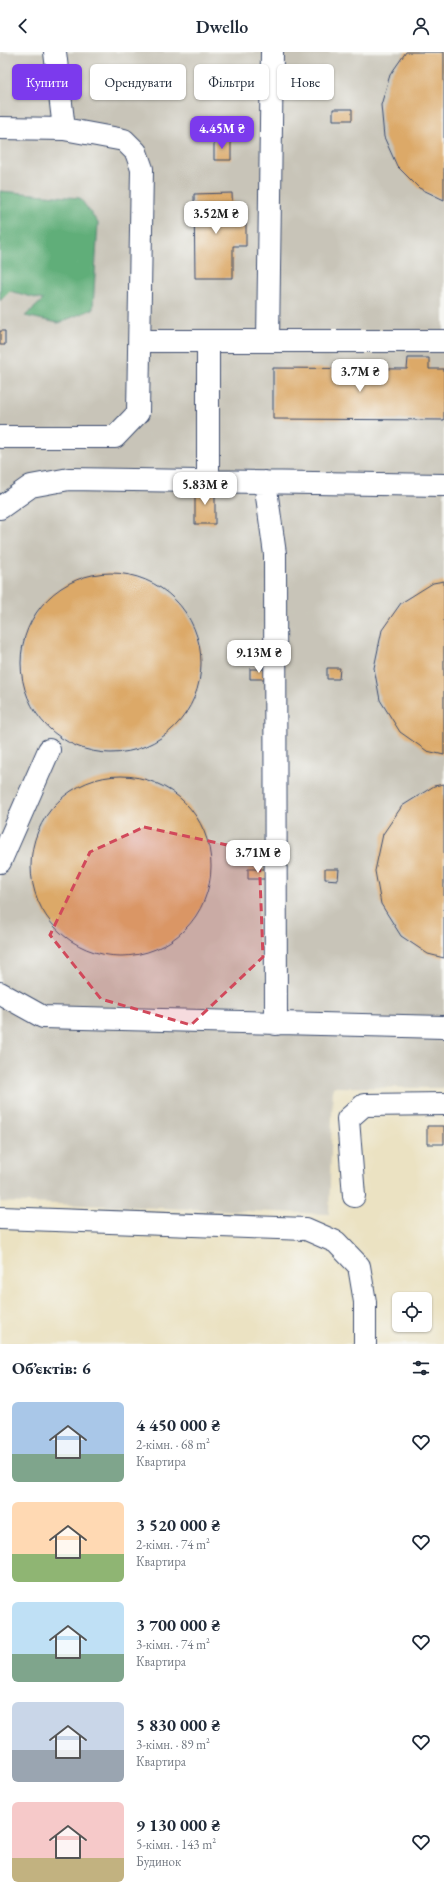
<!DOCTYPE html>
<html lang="uk">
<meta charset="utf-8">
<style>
body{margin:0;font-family:"EB Garamond",serif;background:#f2f2f3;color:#1f2937;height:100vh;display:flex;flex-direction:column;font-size:15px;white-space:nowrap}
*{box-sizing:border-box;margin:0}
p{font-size:13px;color:#747a83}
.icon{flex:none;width:22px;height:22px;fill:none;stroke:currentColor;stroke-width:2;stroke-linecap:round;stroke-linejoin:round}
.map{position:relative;height:1292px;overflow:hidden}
.panel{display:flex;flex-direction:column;background:#fff;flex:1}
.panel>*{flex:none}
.guide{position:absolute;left:12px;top:12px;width:420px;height:36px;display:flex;gap:8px}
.controls{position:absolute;left:392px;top:1240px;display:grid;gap:8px}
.controls a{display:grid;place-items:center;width:40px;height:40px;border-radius:6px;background:#fff;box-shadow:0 1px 3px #0004;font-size:20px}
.price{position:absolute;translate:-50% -34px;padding:0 9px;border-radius:8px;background:#fff;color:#222;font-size:13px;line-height:26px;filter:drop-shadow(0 1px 2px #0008)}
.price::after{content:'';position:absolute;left:50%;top:24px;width:12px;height:9px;margin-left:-6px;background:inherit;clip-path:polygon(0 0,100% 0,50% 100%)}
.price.selected{background:#7c3aed;color:#fff}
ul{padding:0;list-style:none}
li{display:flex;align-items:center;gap:12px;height:100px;padding:0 12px}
li span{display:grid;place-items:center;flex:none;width:112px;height:80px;border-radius:6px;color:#555}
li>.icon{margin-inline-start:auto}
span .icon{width:48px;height:48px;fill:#fffc;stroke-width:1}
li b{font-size:17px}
h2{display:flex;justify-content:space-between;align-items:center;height:48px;padding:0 12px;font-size:17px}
.tag{padding:0 14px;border-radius:6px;background:#fff;box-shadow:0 1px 3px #0004;font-size:14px;line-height:36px}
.tag.selected{background:#7c3aed;color:#fff}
header{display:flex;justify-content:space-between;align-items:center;height:52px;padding:0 12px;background:#fff;font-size:18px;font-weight:600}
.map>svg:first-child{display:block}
</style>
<header><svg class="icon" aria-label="back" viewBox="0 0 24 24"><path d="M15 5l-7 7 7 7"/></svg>Dwello<svg class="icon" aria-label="person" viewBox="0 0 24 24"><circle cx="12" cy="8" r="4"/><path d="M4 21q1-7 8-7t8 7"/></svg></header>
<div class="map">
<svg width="444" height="1292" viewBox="0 0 444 1292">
<rect width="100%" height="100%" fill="#f6f6f2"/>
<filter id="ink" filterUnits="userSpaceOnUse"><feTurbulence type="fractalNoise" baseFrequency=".025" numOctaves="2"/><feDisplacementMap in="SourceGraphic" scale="8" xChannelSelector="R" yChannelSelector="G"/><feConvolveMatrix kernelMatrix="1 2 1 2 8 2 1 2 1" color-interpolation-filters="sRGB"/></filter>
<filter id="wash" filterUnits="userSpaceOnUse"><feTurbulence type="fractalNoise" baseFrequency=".012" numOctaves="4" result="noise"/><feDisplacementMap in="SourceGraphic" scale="16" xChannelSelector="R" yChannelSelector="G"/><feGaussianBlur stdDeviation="0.9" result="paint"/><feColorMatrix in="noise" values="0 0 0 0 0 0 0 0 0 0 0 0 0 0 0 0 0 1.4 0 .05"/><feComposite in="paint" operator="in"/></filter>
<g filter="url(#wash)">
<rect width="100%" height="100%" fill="#ebe2c2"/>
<path fill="#c8c4b8" d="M0,0H444V1036L333,1035L329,1162L0,1150Z"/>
<path fill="#60ae79" stroke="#3e6e6c" d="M0,139L80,146L98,171L93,257L58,271L25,264L43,248L10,239L0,249Z"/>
<g id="blocks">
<path fill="#dca968" d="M406,0H444V148L419,136L397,114L384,85L381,53L390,23Z
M333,57H352V68H333Z
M214,89H231V108H214Z
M232,141L233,168L246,167V194H233V226H195L194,142Z
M0,279H5V293H0Z
M408,306H429V317H444V368L273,367V316L407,317Z
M195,437H215V472H195Z
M21 611a90 90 0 1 1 180 0a90 90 0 1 1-180 0Z
M444,529V703L427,699L400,680L380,648L374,616L382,578L401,551L433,531Z
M327,616H340L339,627H327Z
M250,617H268V627H250Z
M31 814a90 90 0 1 1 180 0a90 90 0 1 1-180 0Z
M444,732V906L428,902L401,884L381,852L375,819L383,782L402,754L434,734Z
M248,817H267V827H248Z
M325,817H339L338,828L325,827Z
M427,1074H444V1092H427Z"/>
</g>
</g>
<g filter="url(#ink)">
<use href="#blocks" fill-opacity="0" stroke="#3a4a6d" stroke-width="1"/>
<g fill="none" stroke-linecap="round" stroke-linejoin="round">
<g stroke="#3a4a6d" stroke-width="24">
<path id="minor" d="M55,0L64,77
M0,76L64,77L124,88L136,100L142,117L138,361L115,385H0
M140,289H444
M208,289V429
M268,289L272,0
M265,430L275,502L276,972
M0,456L31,434L69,427L444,433
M0,810L49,698
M0,941L43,965L444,975
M354,1144L348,1067L364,1053L444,1052
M0,1166L306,1177L336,1190L359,1214L365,1250V1292"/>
</g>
<use href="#minor" stroke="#fff" stroke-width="22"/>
</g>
</g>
<path fill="#d1495b" fill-opacity="0.2" stroke="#d1495b" stroke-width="3" stroke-dasharray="8 5" stroke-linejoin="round" d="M144,775L259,800L263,905L191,973L101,947L50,883L90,800Z"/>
</svg>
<div class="controls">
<a><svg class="icon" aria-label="locate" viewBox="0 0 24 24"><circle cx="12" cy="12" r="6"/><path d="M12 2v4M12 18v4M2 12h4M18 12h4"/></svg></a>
</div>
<b class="price selected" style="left:222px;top:98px">4.45M ₴</b>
<b class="price" style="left:216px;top:183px">3.52M ₴</b>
<b class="price" style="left:360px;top:341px">3.7M ₴</b>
<b class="price" style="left:205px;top:454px">5.83M ₴</b>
<b class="price" style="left:259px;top:622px">9.13M ₴</b>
<b class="price" style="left:258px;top:822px">3.71M ₴</b>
<div class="guide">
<a class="tag selected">Купити</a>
<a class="tag">Орендувати</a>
<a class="tag">Фільтри</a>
<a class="tag">Нове</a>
</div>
</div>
<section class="panel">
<h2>Об’єктів: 6<svg class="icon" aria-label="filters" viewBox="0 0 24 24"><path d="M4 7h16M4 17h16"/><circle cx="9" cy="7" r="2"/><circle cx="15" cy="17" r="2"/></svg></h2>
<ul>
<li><span style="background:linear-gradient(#a9c7e8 65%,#7fa58c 0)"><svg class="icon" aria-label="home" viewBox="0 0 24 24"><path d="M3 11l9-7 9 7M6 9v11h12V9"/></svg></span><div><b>4 450 000 ₴</b><p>2-кімн. · 68 m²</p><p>Квартира</p></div><svg class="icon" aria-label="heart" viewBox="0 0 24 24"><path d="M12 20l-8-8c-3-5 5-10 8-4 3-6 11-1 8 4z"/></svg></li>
<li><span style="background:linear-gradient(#ffd9b3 65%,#8fb573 0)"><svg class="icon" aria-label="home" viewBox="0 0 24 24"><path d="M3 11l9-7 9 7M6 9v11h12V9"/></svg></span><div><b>3 520 000 ₴</b><p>2-кімн. · 74 m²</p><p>Квартира</p></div><svg class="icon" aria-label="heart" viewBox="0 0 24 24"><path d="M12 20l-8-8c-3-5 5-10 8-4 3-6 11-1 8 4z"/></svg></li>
<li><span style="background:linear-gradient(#bfe0f5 65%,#7fa58c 0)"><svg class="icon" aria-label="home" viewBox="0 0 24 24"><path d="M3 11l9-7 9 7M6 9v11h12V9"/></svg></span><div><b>3 700 000 ₴</b><p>3-кімн. · 74 m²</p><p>Квартира</p></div><svg class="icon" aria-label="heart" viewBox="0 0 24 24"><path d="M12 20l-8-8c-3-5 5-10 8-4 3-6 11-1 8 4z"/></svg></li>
<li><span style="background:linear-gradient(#c9d6e8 60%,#9aa5b1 0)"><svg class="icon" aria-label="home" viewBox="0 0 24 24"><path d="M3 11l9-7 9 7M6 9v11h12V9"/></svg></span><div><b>5 830 000 ₴</b><p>3-кімн. · 89 m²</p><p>Квартира</p></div><svg class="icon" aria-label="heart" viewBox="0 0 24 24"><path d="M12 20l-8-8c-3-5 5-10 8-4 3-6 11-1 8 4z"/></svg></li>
<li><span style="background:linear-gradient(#f6c9c9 70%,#c2b280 0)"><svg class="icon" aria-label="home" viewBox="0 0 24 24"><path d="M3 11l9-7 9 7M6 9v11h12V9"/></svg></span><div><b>9 130 000 ₴</b><p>5-кімн. · 143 m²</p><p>Будинок</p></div><svg class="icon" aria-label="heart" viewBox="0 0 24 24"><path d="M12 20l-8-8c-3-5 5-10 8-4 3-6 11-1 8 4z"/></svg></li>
</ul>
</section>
